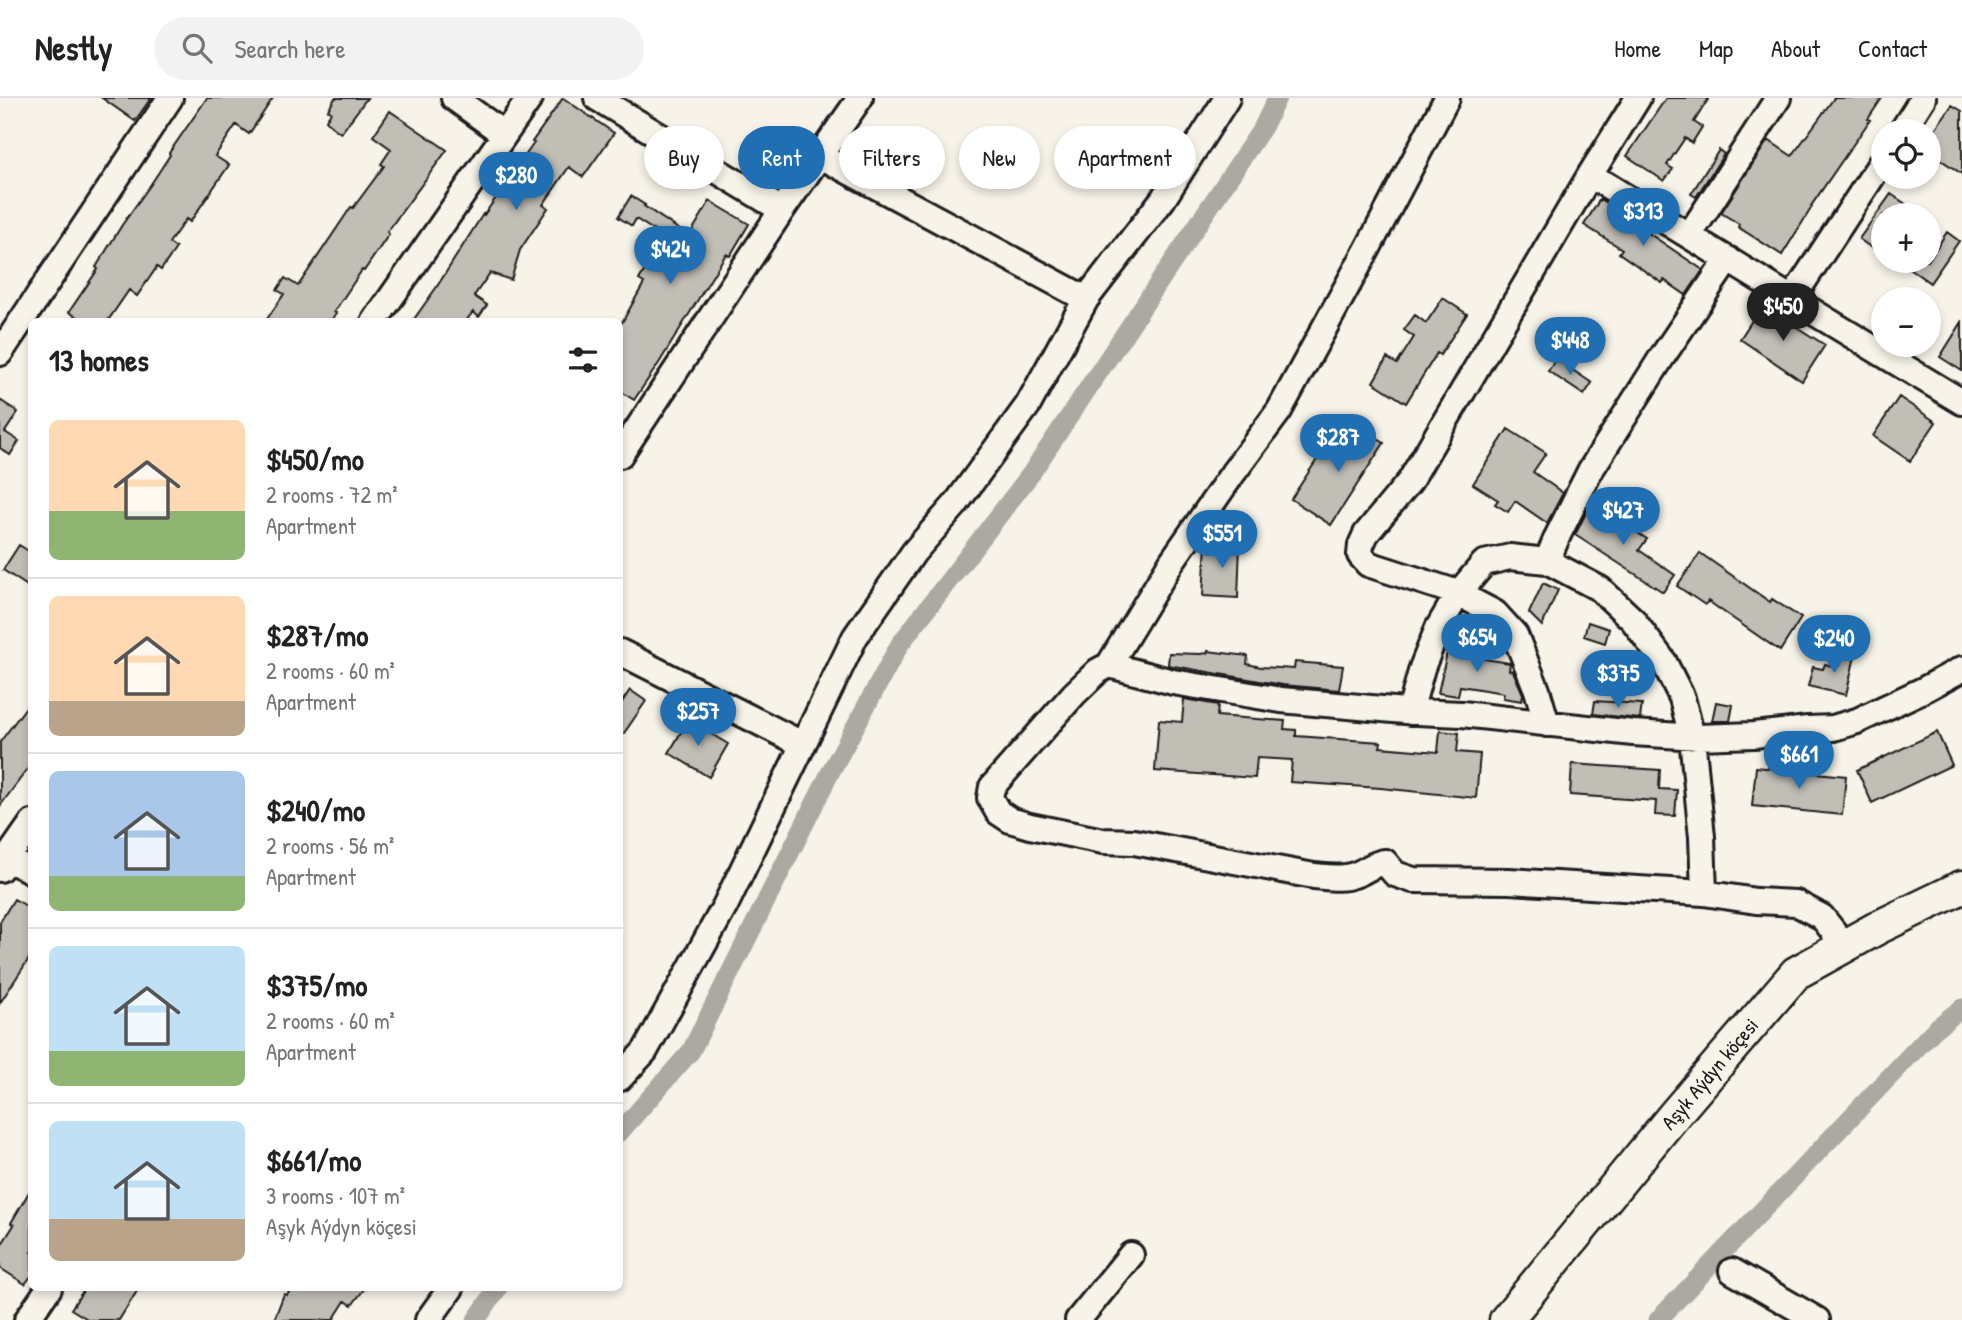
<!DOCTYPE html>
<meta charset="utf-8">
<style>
body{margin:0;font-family:"Patrick Hand",sans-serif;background:#f2f2f2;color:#222;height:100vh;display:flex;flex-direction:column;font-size:26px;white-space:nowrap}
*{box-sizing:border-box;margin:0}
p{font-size:23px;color:#767676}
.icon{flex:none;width:38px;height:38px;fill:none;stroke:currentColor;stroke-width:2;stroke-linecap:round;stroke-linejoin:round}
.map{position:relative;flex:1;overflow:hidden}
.side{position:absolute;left:28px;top:220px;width:595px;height:973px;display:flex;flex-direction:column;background:#fff;border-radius:10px;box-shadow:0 4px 10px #0003}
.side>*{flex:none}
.banner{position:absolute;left:644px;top:28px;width:665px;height:63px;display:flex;gap:14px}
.controls{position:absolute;left:1871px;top:21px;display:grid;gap:14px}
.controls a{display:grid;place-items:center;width:70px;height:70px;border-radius:50%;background:#fff;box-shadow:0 4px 10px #0003;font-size:35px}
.price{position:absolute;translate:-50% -60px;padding:0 16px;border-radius:24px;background:#1f6fb2;color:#fff;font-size:23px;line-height:46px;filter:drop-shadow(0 2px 4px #0008)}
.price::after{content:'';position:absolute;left:50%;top:42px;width:21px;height:16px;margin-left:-10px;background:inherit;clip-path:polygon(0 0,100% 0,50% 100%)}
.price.on{background:#222;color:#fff}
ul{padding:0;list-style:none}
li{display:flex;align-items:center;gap:21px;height:175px;padding:0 21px}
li+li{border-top:2px solid #e0e0e0}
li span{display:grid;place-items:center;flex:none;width:196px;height:140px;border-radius:10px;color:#555}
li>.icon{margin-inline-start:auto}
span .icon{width:84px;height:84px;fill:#fffc;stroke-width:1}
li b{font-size:30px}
h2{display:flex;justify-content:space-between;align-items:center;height:84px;padding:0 21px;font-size:30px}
.tag{padding:0 24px;border-radius:32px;background:#fff;box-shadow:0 4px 10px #0003;font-size:24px;line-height:63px}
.tag.on{background:#1f6fb2;color:#fff}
header{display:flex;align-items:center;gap:42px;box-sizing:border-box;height:98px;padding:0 35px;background:#fff;border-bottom:2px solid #e0e0e0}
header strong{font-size:33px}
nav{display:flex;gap:38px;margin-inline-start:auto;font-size:24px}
.search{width:490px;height:63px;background:#f2f2f2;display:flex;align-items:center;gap:18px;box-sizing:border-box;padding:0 24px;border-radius:38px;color:#767676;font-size:26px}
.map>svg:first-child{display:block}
</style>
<header>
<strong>Nestly</strong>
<div class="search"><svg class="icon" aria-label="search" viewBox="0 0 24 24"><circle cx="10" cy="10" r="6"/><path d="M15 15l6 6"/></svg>Search here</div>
<nav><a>Home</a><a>Map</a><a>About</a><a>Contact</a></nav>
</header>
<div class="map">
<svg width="1962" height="1222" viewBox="0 0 1962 1222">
<rect width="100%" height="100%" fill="#f7f3e8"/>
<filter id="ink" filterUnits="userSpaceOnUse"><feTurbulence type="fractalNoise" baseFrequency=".0143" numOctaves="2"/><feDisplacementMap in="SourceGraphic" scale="14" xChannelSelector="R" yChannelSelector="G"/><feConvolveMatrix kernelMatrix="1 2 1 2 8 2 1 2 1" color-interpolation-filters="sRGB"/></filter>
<g filter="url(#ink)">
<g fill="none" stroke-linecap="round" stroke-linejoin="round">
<path stroke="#aca9a2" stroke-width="19" d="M620,1034L691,953L831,673L900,546L1030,377L1263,29L1277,0
M476,1222L498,1190
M1658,1222L1935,931L1962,910"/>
</g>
<path fill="#c0beb5" stroke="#1c1c1c" stroke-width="2" d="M102,0H151L135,23Z
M207,0H273L249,36L236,27L215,58L229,67L190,124L186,121L169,145L176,150L161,172L157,169L137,198L129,192L107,224H85L69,214L98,171L96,169L122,127L151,86L170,57L169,55Z
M335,0H367L341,35L331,28L326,22L331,14L328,12Z
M563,0L614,35L583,79L569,69L543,107L548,110L520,152L511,182L490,175L474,198L487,207L479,219L473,214L465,224H412L436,190L483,116L484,117L534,45L532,44Z
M1666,0H1709L1694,24L1702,29L1692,45L1685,40L1667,67L1673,71L1664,83L1627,58Z
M1834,0H1882L1868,21L1870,22L1811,108L1812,109L1782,157L1738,129L1739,126L1721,115L1768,42L1792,58Z
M1952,7L1962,13V76L1928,53V41Z
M390,13L447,52L387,134L389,136L364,173L362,172L334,214L336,215L330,224H265L284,196L277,192L285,180L298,188L351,109L353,110L384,68L381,66L391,51L373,38Z
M1719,52L1724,56L1696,99L1691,96Z
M1891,96L1922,117H1883V158L1859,141Z
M631,98L645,107L644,108L689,138L710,103L749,126L730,158L726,156L659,265L634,302L620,293V228L644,185L639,182L664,139L636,121L632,128L618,119Z
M1600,101L1636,124L1635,126L1703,172L1686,197L1664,182L1662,185L1619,155L1622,151L1584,127Z
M1947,134L1959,143L1930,185L1899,163H1928Z
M1443,200L1467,216L1440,257L1437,255L1406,305L1373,284L1387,260L1397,266L1414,239L1404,232L1415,217L1426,225Z
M1762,207L1825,247L1802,283L1740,241Z
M1962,224V273L1940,259Z
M1556,261L1592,285L1584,297L1548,273Z
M1899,299L1936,324L1910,363L1873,338Z
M0,302L18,314L5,334L19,343L10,357L0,350Z
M1353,325L1384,345L1331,427L1291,401L1324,351L1332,356Z
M1508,331L1546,355L1533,374L1563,395L1547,425L1515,403L1508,414L1495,406L1498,402L1473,386Z
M1589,409L1609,421L1611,418L1647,441L1639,452L1675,477L1663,494L1575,437Z
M1206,445L1240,446L1238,500L1203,498Z
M19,447L32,455V491L3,472Z
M1700,455L1770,504L1772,501L1801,520L1780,553L1708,503L1705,507L1677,488Z
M1543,485L1558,492L1542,528L1529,515Z
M1588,524L1609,531L1605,545L1584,538Z
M1450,541L1467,544L1465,558L1510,565L1509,572L1513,573L1523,596L1522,603L1503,600L1504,595L1460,588L1458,598L1438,595Z
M1208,553L1248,558L1247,566L1261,569L1294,571L1295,564L1343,568L1339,592L1283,587L1168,567L1169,555L1200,556L1208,555Z
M1836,554L1855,558L1846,597L1808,588L1813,569L1823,571L1825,566L1833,568Z
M630,592L646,603L620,641V607Z
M32,601V665L0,708V644Z
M1184,601L1218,607L1217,618L1285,623L1284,631L1296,632V638L1381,644L1380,649L1438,654L1440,633L1459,635L1457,654L1480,656L1476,700L1381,690L1290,684L1292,662L1257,660L1255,680L1155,673L1159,622L1182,624Z
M1595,603L1642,606L1640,621L1593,616Z
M1716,604L1733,607L1730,623H1712Z
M688,622L728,646L709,679L669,655Z
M1937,634L1952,667L1872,705L1857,672Z
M1572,666L1660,672L1659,691L1677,692L1675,718L1655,717L1656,703L1570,697Z
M1756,669L1846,678L1842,717L1752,708Z
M14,801L32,811V856L0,905V824Z
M32,1089V1177L25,1186L0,1170V1149L14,1127L11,1125Z
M85,1190H139L119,1222H89L71,1211Z
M292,1190H365L352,1207L345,1203L333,1222H274L284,1196L287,1197Z"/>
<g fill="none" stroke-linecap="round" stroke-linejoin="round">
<g stroke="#1c1c1c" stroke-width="30">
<path id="minor" d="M454,0L504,36
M597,0L782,112
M1447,0L1367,152L1279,313L1233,375L1172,463L1109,567L1098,573L1074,596L999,681L992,689L990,700L998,714L1010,722L1030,728L1103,743L1134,744L1314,778C1327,779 1341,782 1354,777C1365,774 1373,765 1385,764L1395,776L1413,782L1509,783L1704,795L1756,803L1796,805L1822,819L1845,848
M1638,0L1590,77L1792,201L1962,304
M1902,33L1923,0
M820,58L1086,201
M1689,138L1778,0
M1792,201L1883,62
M374,224L530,0
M0,255L170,0
M620,357L782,112L860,0
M1547,463L1558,437L1590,373L1662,259L1728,161
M620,554L802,646
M1109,567L1173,584L1281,602L1416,614L1462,616L1633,635L1698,639L1754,637L1808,631L1833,630L1857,623L1925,591L1962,571
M1410,614L1422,570L1438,530L1458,496L1484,465L1510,459L1547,463L1600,491L1633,522L1664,564L1682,600L1692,639L1702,739L1704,795
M1547,626L1537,592L1515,537L1495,515L1455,494L1368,466L1360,457L1361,447L1366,436L1410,383L1590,77
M7,761L32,773
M0,771L32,725
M620,980L645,953L725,808L855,539L914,454L955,407L1028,307L1086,201L1163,101L1227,0
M1732,1173L1817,1222
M27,1222L49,1190
M428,1222L451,1190
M1078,1222L1131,1157"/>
</g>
<g stroke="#1c1c1c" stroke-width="37">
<path id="major" d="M1506,1222L1675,1016L1796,875L1879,829L1962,789"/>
</g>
<use href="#minor" stroke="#f7f3e8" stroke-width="24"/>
<use href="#major" stroke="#f7f3e8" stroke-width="32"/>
</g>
</g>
<g text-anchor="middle" stroke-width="5" stroke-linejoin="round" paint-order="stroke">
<g font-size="21" fill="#1c1c1c" stroke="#f7f3e8">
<text transform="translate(1710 976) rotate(-50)" y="7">Aşyk Aýdyn köçesi</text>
</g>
</g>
</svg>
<div class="controls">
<a><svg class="icon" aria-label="locate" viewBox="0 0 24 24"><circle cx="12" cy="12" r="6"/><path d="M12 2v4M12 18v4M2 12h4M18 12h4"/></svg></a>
<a>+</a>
<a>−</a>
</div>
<b class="price" style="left:516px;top:114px">$280</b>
<b class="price" style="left:1643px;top:150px">$313</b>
<b class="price" style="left:670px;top:188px">$424</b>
<b class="price on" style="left:1783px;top:245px">$450</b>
<b class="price" style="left:1570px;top:279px">$448</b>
<b class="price" style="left:1338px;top:376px">$287</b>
<b class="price" style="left:1623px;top:449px">$427</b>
<b class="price" style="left:1222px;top:472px">$551</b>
<b class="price" style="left:1477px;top:576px">$654</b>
<b class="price" style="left:1834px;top:577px">$240</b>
<b class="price" style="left:1618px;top:612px">$375</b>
<b class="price" style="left:698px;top:650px">$257</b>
<b class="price" style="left:1799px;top:693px">$661</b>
<div class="banner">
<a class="tag">Buy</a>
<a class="tag on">Rent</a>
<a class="tag">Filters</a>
<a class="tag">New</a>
<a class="tag">Apartment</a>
</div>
<section class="side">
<h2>13 homes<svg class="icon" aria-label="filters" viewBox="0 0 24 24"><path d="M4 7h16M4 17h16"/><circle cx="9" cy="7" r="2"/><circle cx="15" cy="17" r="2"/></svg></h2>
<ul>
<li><span style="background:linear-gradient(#ffd9b3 65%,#8fb573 0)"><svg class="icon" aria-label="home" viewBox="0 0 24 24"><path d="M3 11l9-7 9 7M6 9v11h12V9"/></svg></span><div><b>$450/mo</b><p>2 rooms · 72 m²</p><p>Apartment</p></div></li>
<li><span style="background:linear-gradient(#ffd9b3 75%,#b9a48a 0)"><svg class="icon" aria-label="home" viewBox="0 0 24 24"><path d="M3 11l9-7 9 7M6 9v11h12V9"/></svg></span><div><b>$287/mo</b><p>2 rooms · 60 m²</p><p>Apartment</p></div></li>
<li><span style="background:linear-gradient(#a9c7e8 75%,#8fb573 0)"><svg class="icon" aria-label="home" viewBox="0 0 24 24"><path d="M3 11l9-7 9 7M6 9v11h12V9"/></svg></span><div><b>$240/mo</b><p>2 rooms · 56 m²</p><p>Apartment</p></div></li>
<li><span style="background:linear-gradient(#bfe0f5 75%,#8fb573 0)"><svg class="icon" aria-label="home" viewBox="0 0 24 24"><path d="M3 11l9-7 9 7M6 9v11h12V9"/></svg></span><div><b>$375/mo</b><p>2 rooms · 60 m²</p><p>Apartment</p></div></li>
<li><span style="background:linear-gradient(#bfe0f5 70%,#b9a48a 0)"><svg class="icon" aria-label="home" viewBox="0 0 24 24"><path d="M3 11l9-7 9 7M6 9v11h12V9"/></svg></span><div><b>$661/mo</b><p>3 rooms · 107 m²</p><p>Aşyk Aýdyn köçesi</p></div></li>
</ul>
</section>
</div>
